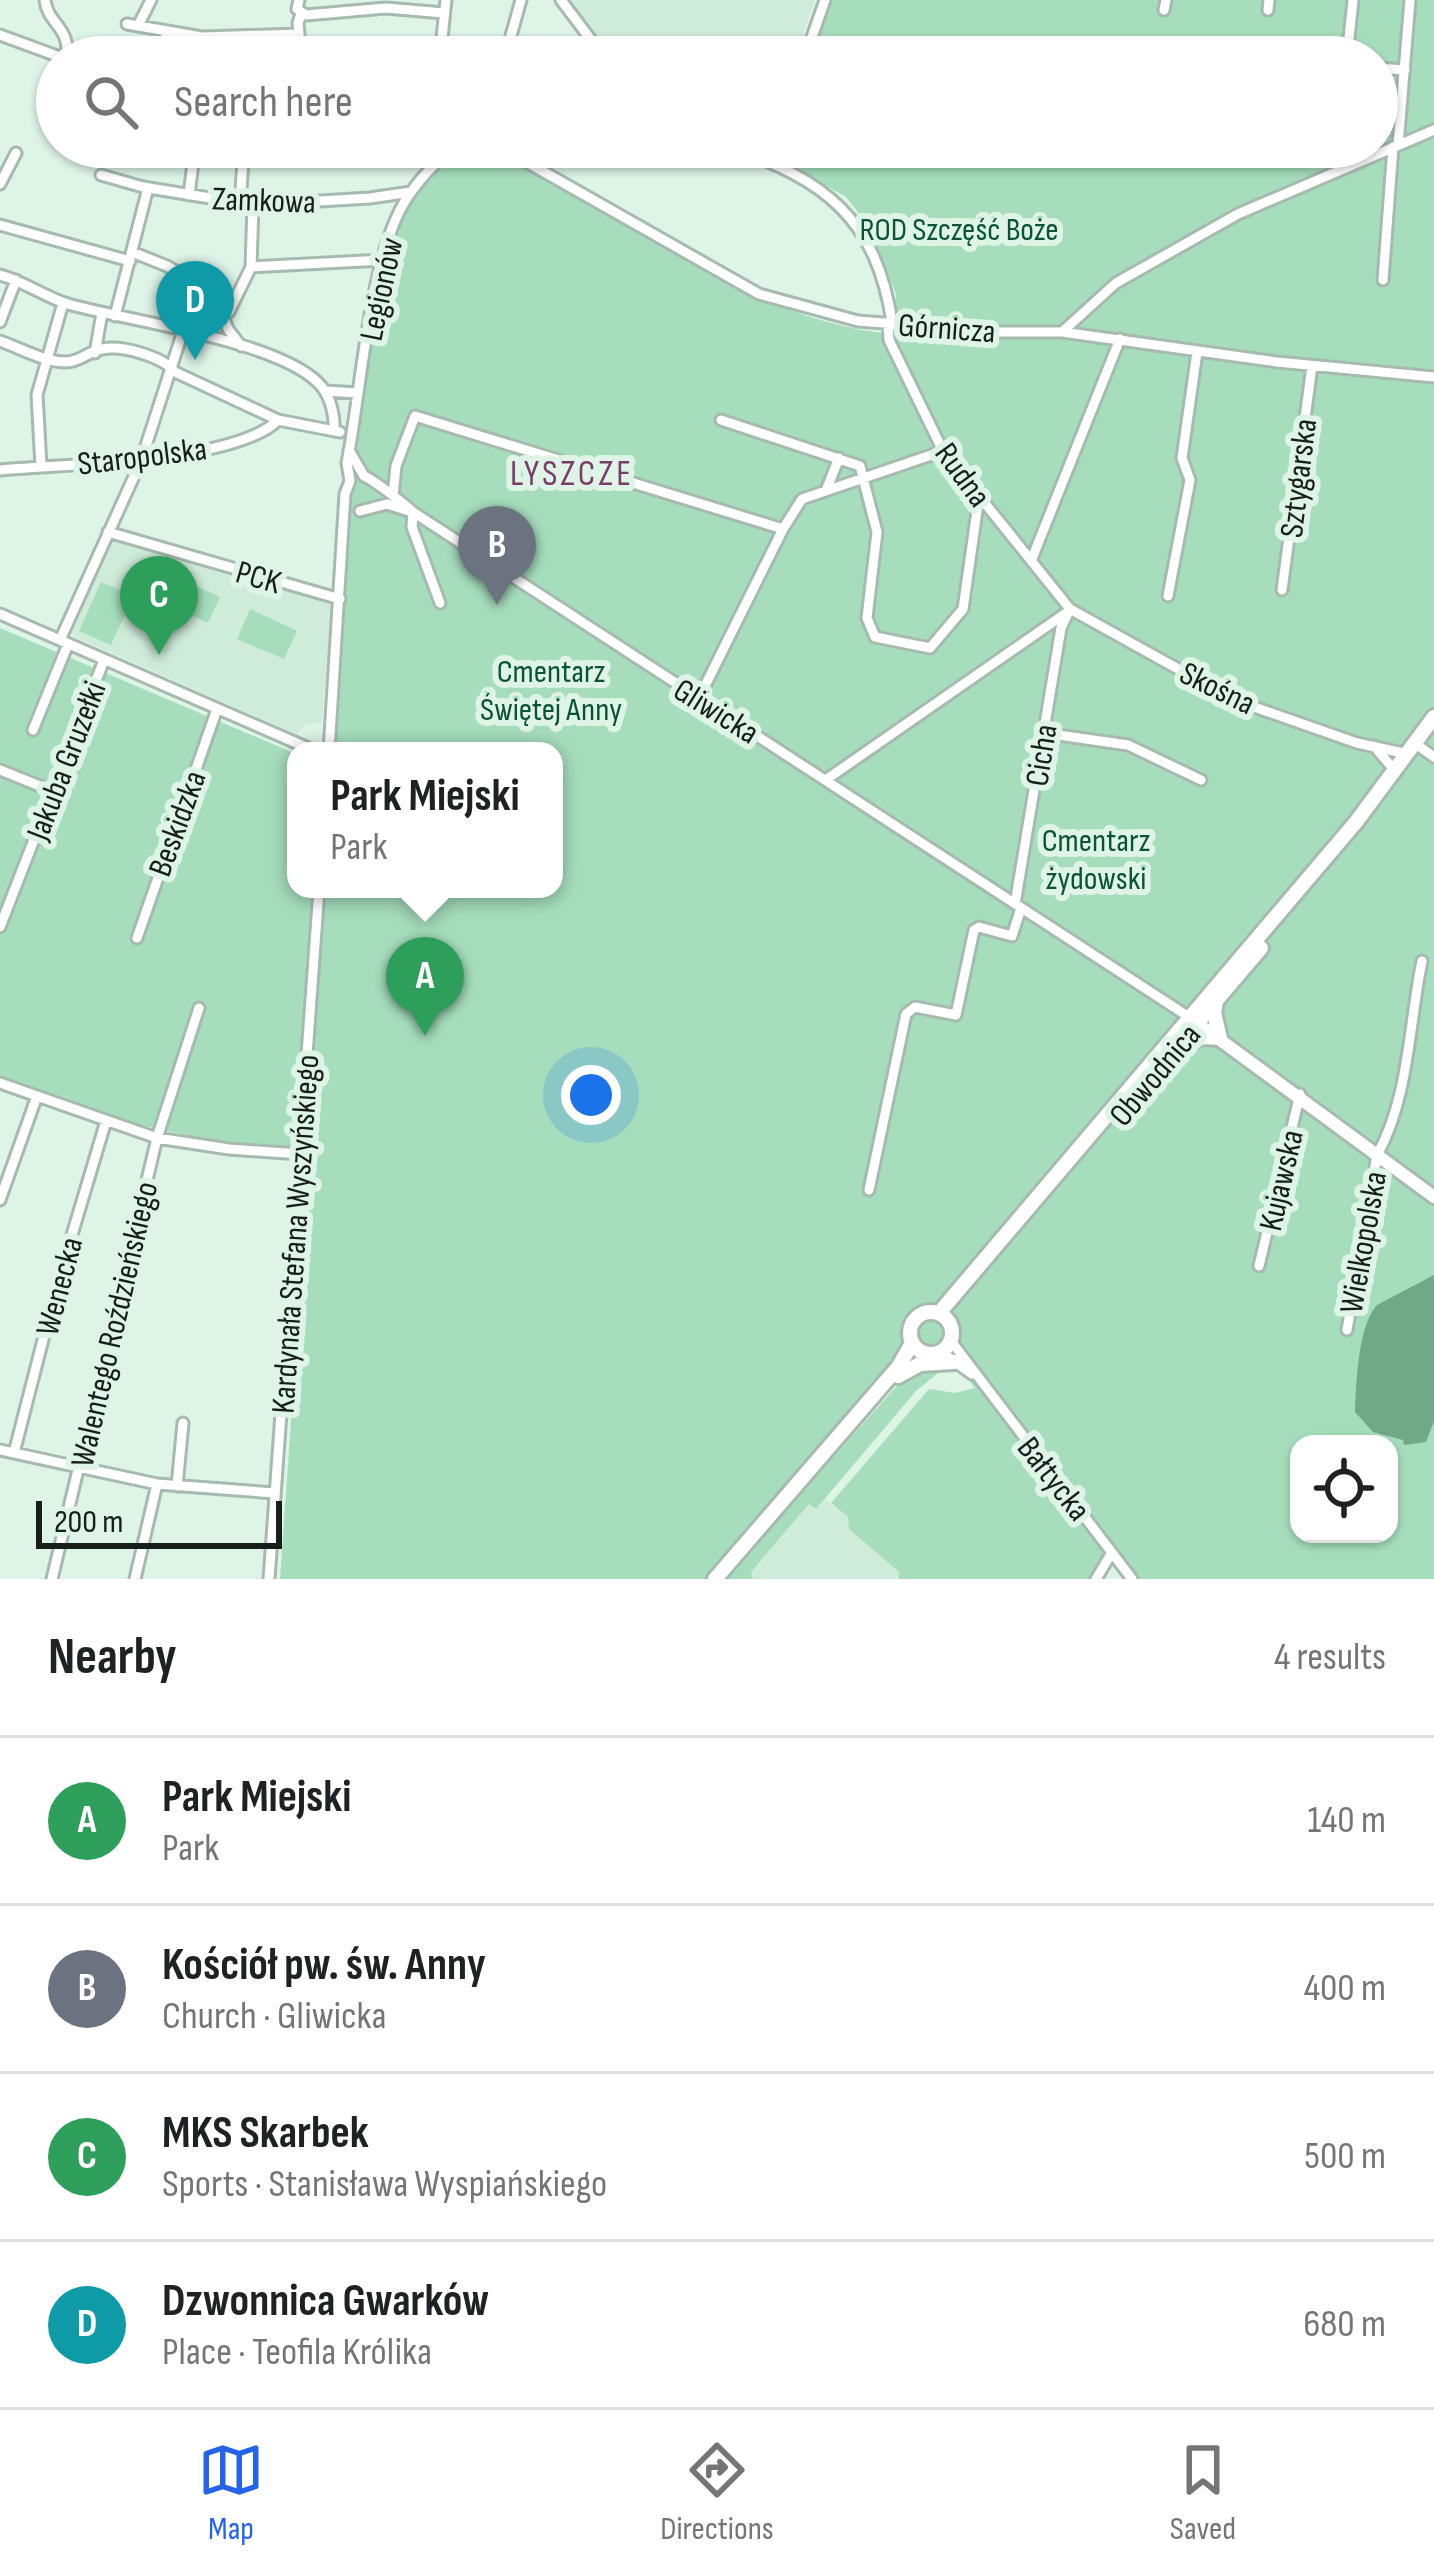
<!DOCTYPE html>
<html lang="en">
<head>
<meta charset="utf-8">
<style>
	body { margin:0; font-family:"Sofia Sans Condensed",sans-serif; background:#f6f6f6; color:#202124 }
	.controls { position:absolute; right:36px; bottom:36px; display:grid; overflow:hidden; border-radius:24px; box-shadow:0 3px 9px #0004 }
	.controls button { width:108px; height:108px; display:grid; place-items:center; padding:0; border:0; border-bottom:3px solid #e0e0e0; background:#fff; color:#202124; font:60px sans-serif }
	.scale { position:absolute; left:36px; bottom:30px; width:246px; box-sizing:border-box; padding-left:12px; border:6px solid #171e1a; border-top:0; font-size:33px; line-height:42px; white-space:nowrap; color:#171e1a; -webkit-text-stroke:9px #def4e7; paint-order:stroke }
	.you { position:absolute; left:591px; top:1095px; width:42px; height:42px; margin:-30px; border:9px solid #fff; border-radius:50%; background:#1a73e8; box-shadow:0 0 0 18px #1a73e833 }
	.badge { display:grid; place-items:center; width:78px; height:78px; border-radius:50%; background:#2563eb; color:#fff; font-size:39px; font-weight:700 }
	.pin { position:absolute; translate:-50% -99px; filter:drop-shadow(0 3px 6px #0008) }
	.pin::after { content:''; position:absolute; top:63px; width:42px; height:36px; background:inherit; clip-path:polygon(0 0,100% 0,50% 100%) }
	.popup { position:absolute; left:287px; top:742px; width:276px; height:156px; box-sizing:border-box; display:grid; place-content:center; border-radius:24px; background:#fff; filter:drop-shadow(0 3px 9px #0005); font-size:39px; white-space:nowrap; color:#757577 }
	.popup b { font-size:45px; color:#202124 }
	.popup::after { content:''; position:absolute; left:50%; top:100%; margin-left:-24px; border:24px solid transparent; border-top-color:#fff }
	.list { margin:0; padding:0; list-style:none }
	h2 { display:flex; justify-content:space-between; align-items:center; height:156px; margin:0; padding:0 48px; font-size:51px }
	h2 small { font-size:39px; font-weight:400; color:#757577 }
	.list li { display:grid; grid-template-columns:78px 1fr auto; gap:36px; align-items:center; box-sizing:border-box; height:168px; padding:0 48px; border-top:3px solid #e0e0e0 }
	.list b { display:block; font-size:45px; white-space:nowrap }
	.list p { margin:0; font-size:39px; white-space:nowrap; color:#757577 }
	.list em { font-size:39px; font-style:normal; color:#757577 }
	.icon { flex:none; width:66px; height:66px; fill:none; stroke:currentColor; stroke-width:2; stroke-linecap:round; stroke-linejoin:round }
	.map { position:relative; flex:none; width:1434px; height:1579px; overflow:hidden }
	.search { position:absolute; background:#fff; box-shadow:0 3px 9px #0004; left:36px; right:36px; top:36px; height:132px; display:flex; align-items:center; gap:30px; box-sizing:border-box; padding:0 42px; border-radius:66px; color:#757577; font-size:45px }
	.sheet { height:828px; background:#fff }
	nav { display:flex; justify-content:space-around; align-items:center; box-sizing:border-box; height:168px; border-top:3px solid #e0e0e0; background:#fff; font-size:33px; color:#757577 }
	nav a { display:grid; justify-items:center; gap:6px }
	nav .on { color:#2563eb }
	.map>svg:first-child { display:block }
</style>
</head>
<body>
<div class="map">
<svg width="1434" height="1579" viewBox="0 0 1434 1579">
	<rect width="100%" height="100%" fill="#def4e7"/>
	<path fill="#cfecda" d="M 569,0 L 815,0 L 794,57 L 614,57 Z
		M 114,539 L 331,601 L 322,722 L 306,725 L 296,734 L 75,637 L 72,627 Z
		M 824,1499 L 848,1517 L 849,1529 L 900,1573 L 896,1579 L 753,1579 L 750,1573 L 810,1503 L 816,1508 Z"/>
	<path fill="#a6debd" fill-rule="evenodd" d="M 832,0 L 1434,0 L 1434,1579 L 1132,1579 L 1015,1435 L 1103,1547 L 1103,1558 L 1091,1579 L 898,1579 L 899,1572 L 849,1529 L 848,1517 L 831,1503 L 929,1389 L 955,1393 L 975,1388 L 941,1346 L 930,1349 L 920,1344 L 753,1547 L 903,1379 L 910,1373 L 947,1366 L 917,1390 L 816,1509 L 809,1504 L 751,1572 L 753,1579 L 280,1579 L 310,1150 C 201,1144 102,1119 0,1082 L 0,628 L 296,754 L 296,889 L 554,889 L 554,751 L 325,751 L 348,433 L 377,274 L 388,224 L 415,181 L 447,147 C 459,147 473,145 484,148 C 527,159 568,191 606,213 C 696,266 785,324 892,334 L 896,294 L 869,226 L 846,197 L 776,157 L 779,147 L 1377,147 L 1377,57 L 812,57 ZM 1299,1444 L 1389,1444 L 1389,1534 L 1299,1534 Z
		M 170,574 L 220,597 L 208,623 L 158,600 Z
		M 101,582 L 133,596 L 111,645 L 79,631 Z
		M 250,609 L 297,631 L 284,659 L 237,639 Z"/>
	<path fill="#70a888" d="M 1434,1275 L 1434,1421 L 1426,1442 L 1404,1445 L 1403,1440 L 1373,1432 L 1355,1412 C 1356,1384 1358,1325 1377,1305 Z"/>
	<g fill="none" stroke-linecap="round" stroke-linejoin="round">
		<g stroke="#a6baae" stroke-width="15">
			<path id="minor" d="M 45,0 C 47,23 72,29 66,57
				M 299,0 L 297,9 L 306,15 L 386,8 L 444,13
				M 561,0 L 604,57
				M 1164,10 L 1166,0
				M 1268,10 L 1269,0
				M 301,14 L 298,23 L 301,57
				M 127,24 L 202,37 L 299,34
				M 138,26 L 151,0
				M 0,35 L 60,57
				M 160,57 L 167,31
				M 440,57 L 446,0
				M 505,57 L 521,0
				M 805,57 L 825,0
				M 1347,57 L 1353,0
				M 1377,68 L 1405,70
				M 1398,145 L 1410,0
				M 500,147 L 759,294 L 858,321 L 999,332 L 1062,332 L 1277,362 L 1434,377
				M 730,147 C 825,180 876,218 892,322
				M 101,175 L 143,187 L 253,205 L 370,198 L 411,192
				M 0,184 L 16,153
				M 189,195 L 195,147
				M 240,204 L 244,147
				M 0,225 L 130,261
				M 132,252 L 167,266 L 215,294
				M 251,267 L 383,260
				M 0,275 C 24,281 44,297 68,304 C 127,321 285,341 322,387 C 331,399 335,416 334,431
				M 1383,280 L 1393,147
				M 215,294 L 228,329 L 241,346
				M 115,316 L 148,188
				M 222,317 L 229,312 L 251,267 L 253,205
				M 0,322 L 16,280
				M 888,322 L 889,340 L 943,451 L 1070,609 L 1234,700 L 1357,743 L 1408,754
				M 1062,332 L 1116,283 L 1238,214 L 1434,130
				M 200,336 L 215,294
				M 0,341 C 20,348 44,362 66,362 C 80,362 89,351 102,349 C 123,345 163,357 175,372 L 278,420 L 340,432
				M 95,353 L 102,313
				M 325,391 L 358,393
				M 721,420 L 860,466 L 877,532 L 867,618 L 875,637 L 930,648 L 963,609 L 979,497
				M 349,450 L 364,476 C 372,479 406,505 413,512 L 1189,1017
				M 41,466 L 37,395 L 63,303
				M 0,470 C 62,464 236,463 278,420
				M 827,488 L 839,458
				M 393,496 L 396,466 L 415,416 L 783,529
				M 360,511 L 387,504 L 412,512
				M 413,512 L 412,527 L 440,603
				M 108,532 L 340,599
				M 1031,561 L 1120,339
				M 1282,590 L 1312,366
				M 1168,596 L 1190,480 L 1182,458 L 1197,352
				M 0,614 L 315,751
				M 60,640 L 141,461 L 183,331
				M 699,698 L 783,529 L 802,499 L 943,451
				M 33,730 L 68,644
				M 1044,733 L 1128,745 L 1201,780
				M 1416,744 L 1434,757
				M 1374,746 L 1396,772
				M 329,751 L 345,494 L 350,481 L 347,463 C 361,391 368,274 400,210 C 413,185 432,166 453,147
				M 0,770 L 52,791
				M 827,779 L 1066,613
				M 1015,904 L 1061,628 L 1070,609
				M 0,927 L 104,660
				M 137,938 L 217,709
				M 0,1083 L 157,1138 L 229,1149 L 300,1154
				M 869,1190 L 906,1014 L 915,1007 L 956,1015 L 974,930 L 979,927 L 1012,936 L 1021,908
				M 0,1200 L 37,1096
				M 1259,1266 L 1300,1094
				M 1347,1330 L 1377,1155 C 1409,1099 1409,1023 1422,961
				M 951,1341 L 1132,1579
				M 941,1352 L 972,1374
				M 0,1450 L 157,1484 L 275,1493
				M 14,1453 L 57,1285 L 106,1121
				M 177,1486 L 183,1423
				M 52,1579 L 157,1138 L 199,1008
				M 135,1579 L 157,1484
				M 269,1579 L 319,889
				M 1096,1579 L 1111,1554"/>
		</g>
		<g stroke="#a6baae" stroke-width="18">
			<path id="major" d="M 1193,1020 L 1434,1197"/>
		</g>
		<g stroke="#a6baae" stroke-width="20">
			<path id="highway" d="M 1181,1044 L 1203,1037 L 1220,1038 L 1214,1013 L 1216,1001
				M 1147,1082 L 1261,948
				M910 1333a21 21 0 1 1 42 0a21 21 0 1 1-42 0Z
				M 939,1313 L 1356,822 L 1434,717
				M 898,1376 L 920,1364 L 954,1362
				M 715,1579 L 899,1366 L 912,1343"/>
		</g>
		<use href="#minor" stroke="#fff" stroke-width="9"/>
		<use href="#major" stroke="#fff" stroke-width="12"/>
		<use href="#highway" stroke="#fff" stroke-width="14"/>
	</g>
	<g text-anchor="middle" stroke-width="12" stroke-linejoin="round" paint-order="stroke">
		<g font-size="33" fill="#171e1a" stroke="#def4e7">
			<text transform="translate(264 199) rotate(2)" y="12">Zamkowa</text>
			<text transform="translate(380 289) rotate(-78)" y="12">Legionów</text>
			<text transform="translate(947 327) rotate(4)" y="12">Górnicza</text>
			<text transform="translate(142 455) rotate(-7)" y="12">Staropolska</text>
			<text transform="translate(964 474) rotate(54)" y="12">Rudna</text>
			<text transform="translate(1297 478) rotate(-83)" y="12">Sztygarska</text>
			<text transform="translate(259 576) rotate(16)" y="12">PCK</text>
			<text transform="translate(1218 687) rotate(26)" y="12">Skośna</text>
			<text transform="translate(717 710) rotate(32)" y="12">Gliwicka</text>
			<text transform="translate(1040 755) rotate(-81)" y="12">Cicha</text>
			<text transform="translate(65 760) rotate(-69)" y="12">Jakuba Gruzełki</text>
			<text transform="translate(176 823) rotate(-70)" y="12">Beskidzka</text>
			<text transform="translate(1154 1074) rotate(-50)" y="12">Obwodnica</text>
			<text transform="translate(1280 1180) rotate(-77)" y="12">Kujawska</text>
			<text transform="translate(294 1234) rotate(-86)" y="12">Kardynała Stefana Wyszyńskiego</text>
			<text transform="translate(1362 1242) rotate(-80)" y="12">Wielkopolska</text>
			<text transform="translate(58 1286) rotate(-75)" y="12">Wenecka</text>
			<text transform="translate(113 1324) rotate(-77)" y="12">Walentego Roździeńskiego</text>
			<text transform="translate(1055 1478) rotate(52)" y="12">Bałtycka</text>
		</g>
		<g font-size="33" fill="#0c5334" stroke="#def4e7">
			<text x="959" y="240">ROD Szczęść Boże</text>
			<text x="551" y="682">Cmentarz<tspan x="551" dy="38">Świętej Anny</tspan></text>
			<text x="1096" y="851">Cmentarz<tspan x="1096" dy="38">żydowski</tspan></text>
		</g>
		<g font-size="36" letter-spacing="3" fill="#783d68" stroke="#def4e7">
			<text x="572" y="485">LYSZCZE</text>
		</g>
	</g>
</svg>
<div class="controls">
<button><svg class="icon" aria-label="locate" viewBox="0 0 24 24"><circle cx="12" cy="12" r="6"/><path d="M12 2v4M12 18v4M2 12h4M18 12h4"/></svg></button>
</div>
<div class="scale">200 m</div>
<div class="you"></div>
<div class="pin badge" style="left:425px;top:1036px;background:#2e9e5b">A</div>
<div class="popup"><b>Park Miejski</b>Park</div>
<div class="pin badge" style="left:497px;top:605px;background:#6b7280">B</div>
<div class="pin badge" style="left:159px;top:655px;background:#2e9e5b">C</div>
<div class="pin badge" style="left:195px;top:360px;background:#0f9aa8">D</div>
<div class="search"><svg class="icon" aria-label="search" viewBox="0 0 24 24"><circle cx="10" cy="10" r="6"/><path d="M15 15l6 6"/></svg>Search here</div>
</div>
<section class="sheet">
<h2>Nearby<small>4 results</small></h2>
<ul class="list">
<li><span class="badge" style="background:#2e9e5b">A</span><div><b>Park Miejski</b><p>Park</p></div><em>140 m</em></li>
<li><span class="badge" style="background:#6b7280">B</span><div><b>Kościół pw. św. Anny</b><p>Church · Gliwicka</p></div><em>400 m</em></li>
<li><span class="badge" style="background:#2e9e5b">C</span><div><b>MKS Skarbek</b><p>Sports · Stanisława Wyspiańskiego</p></div><em>500 m</em></li>
<li><span class="badge" style="background:#0f9aa8">D</span><div><b>Dzwonnica Gwarków</b><p>Place · Teofila Królika</p></div><em>680 m</em></li>
</ul>
</section>
<nav>
<a class="on"><svg class="icon" aria-label="map" viewBox="0 0 24 24"><path d="M3 6l6-2 6 2 6-2v14l-6 2-6-2-6 2zM9 4v14M15 6v14"/></svg>Map</a>
<a><svg class="icon" aria-label="directions" viewBox="0 0 24 24"><path d="M12 3l9 9-9 9-9-9zM9 14v-3h6M13 9l2 2-2 2"/></svg>Directions</a>
<a><svg class="icon" aria-label="saved" viewBox="0 0 24 24"><path d="M7 4h10v16l-5-4-5 4z"/></svg>Saved</a>
</nav>
</body>
</html>
